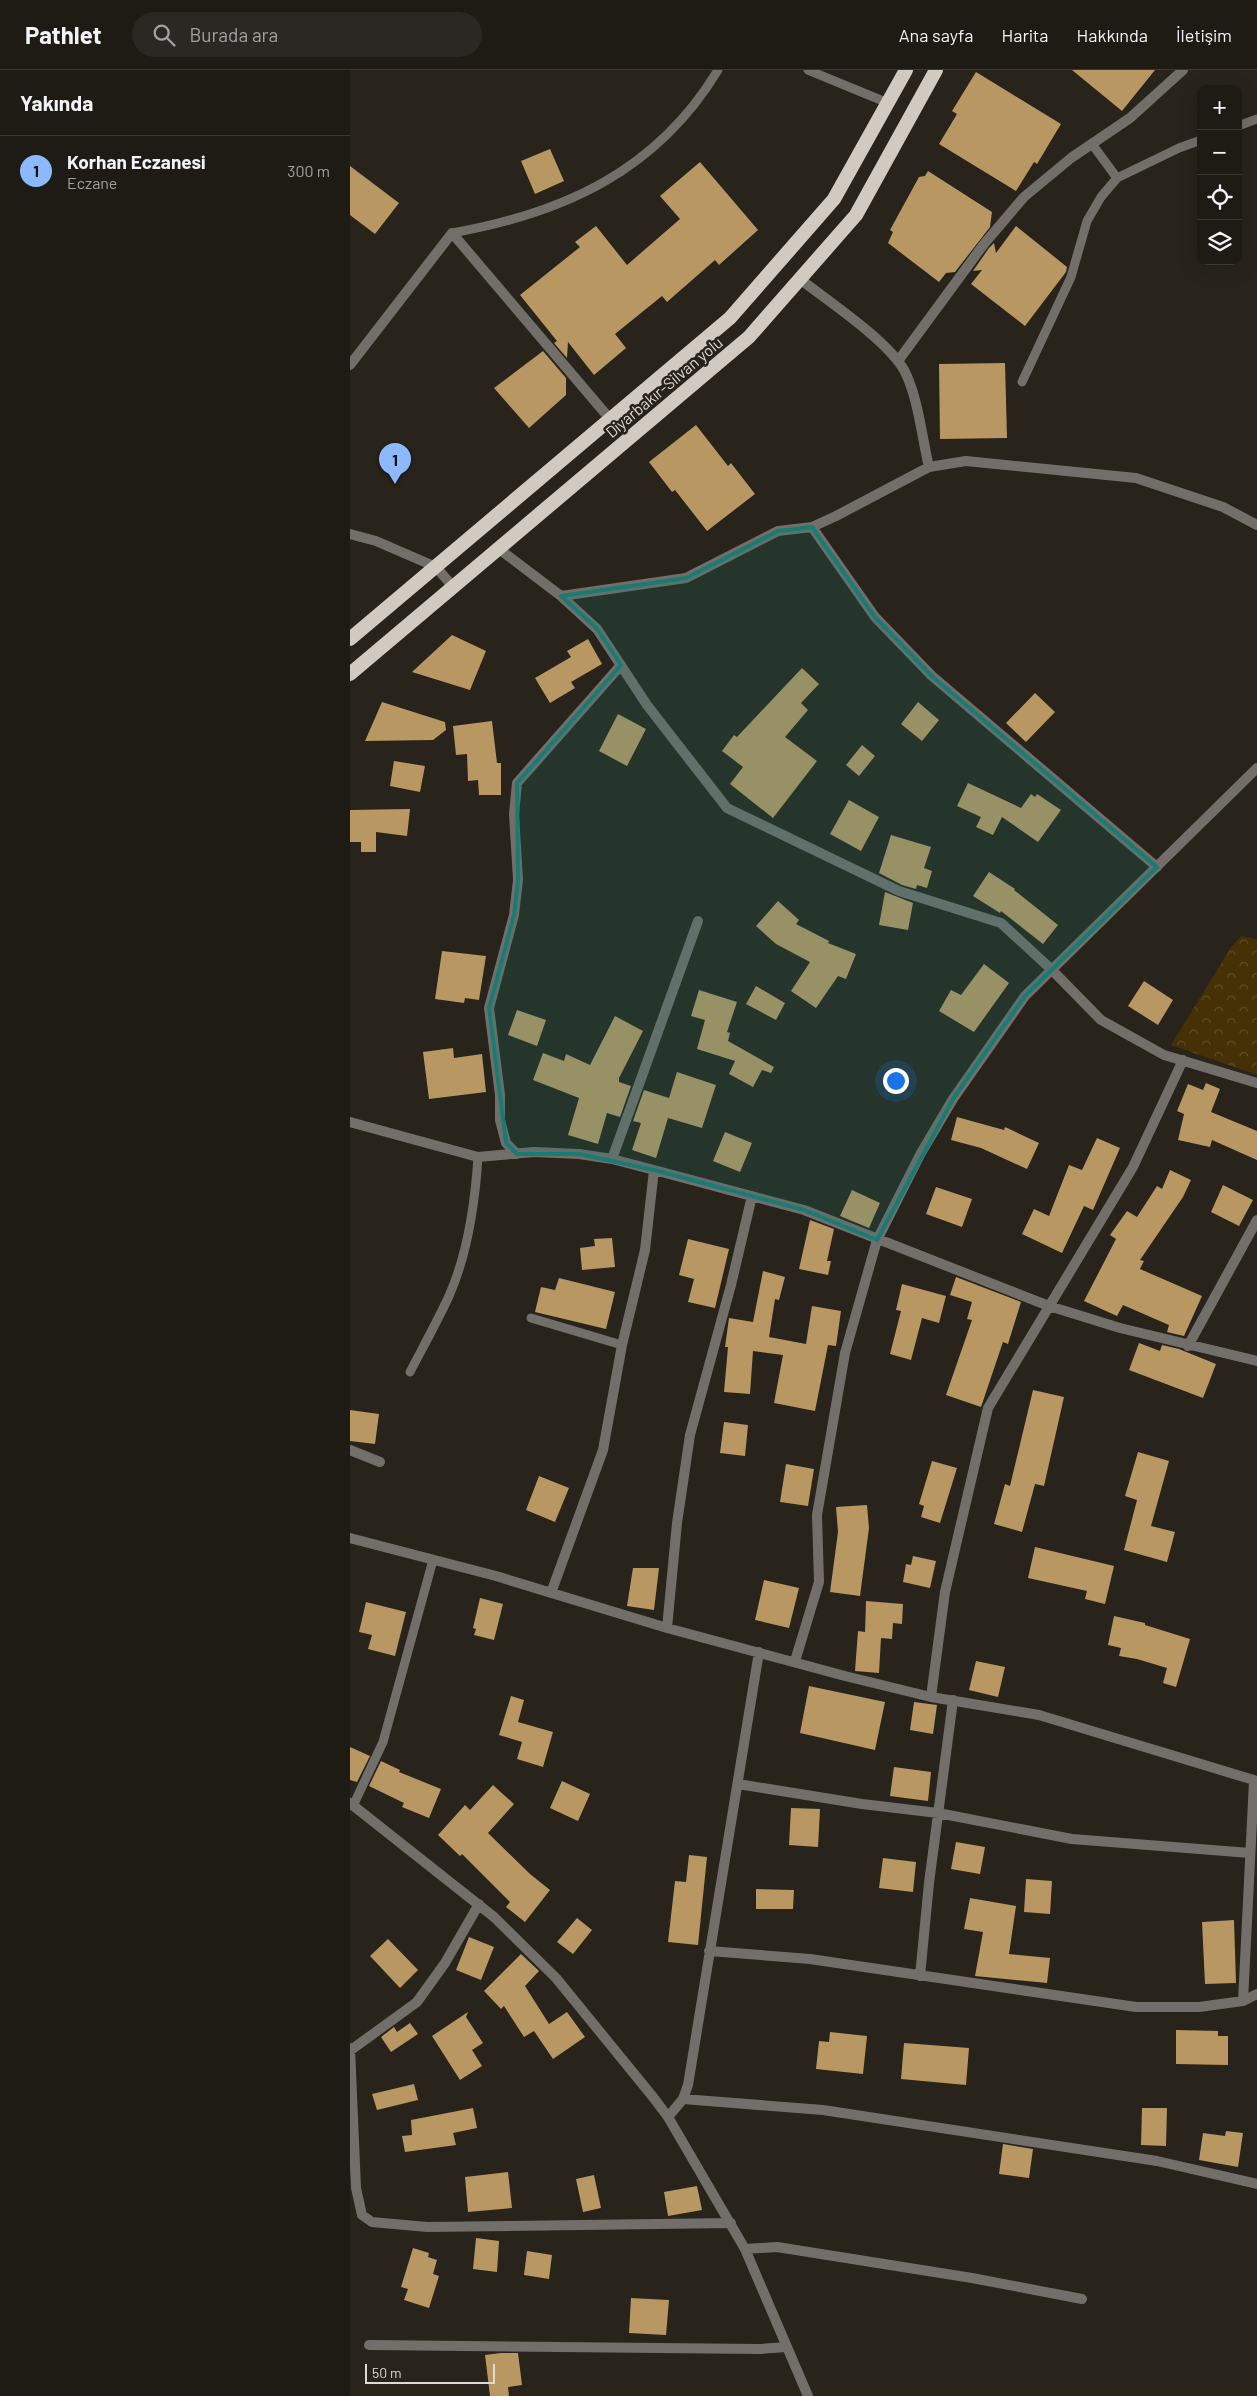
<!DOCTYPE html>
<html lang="tr">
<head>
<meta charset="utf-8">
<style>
	body { margin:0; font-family:Barlow,sans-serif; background:#2b2722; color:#f1f3f6 }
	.controls { position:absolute; right:15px; top:15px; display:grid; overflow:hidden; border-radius:10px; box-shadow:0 5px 20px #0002 }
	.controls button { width:45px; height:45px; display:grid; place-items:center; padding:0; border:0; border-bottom:1px solid #3c3834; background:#1e1a14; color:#f1f3f6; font:25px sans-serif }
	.scale { position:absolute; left:15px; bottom:12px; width:130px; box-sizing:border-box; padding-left:5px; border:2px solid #ddd9d4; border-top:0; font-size:14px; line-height:18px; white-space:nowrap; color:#ddd9d4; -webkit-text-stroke:4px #28231b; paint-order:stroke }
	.you { position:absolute; left:545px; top:1010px; width:18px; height:18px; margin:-12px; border:4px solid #fff; border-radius:50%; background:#1a73e8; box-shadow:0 0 0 8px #1a73e833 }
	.badge { display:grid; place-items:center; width:32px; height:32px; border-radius:50%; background:#8db9fc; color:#111; font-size:16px; font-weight:700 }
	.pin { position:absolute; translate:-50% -41px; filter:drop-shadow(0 1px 2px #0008) }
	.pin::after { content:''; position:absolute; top:26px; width:18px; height:15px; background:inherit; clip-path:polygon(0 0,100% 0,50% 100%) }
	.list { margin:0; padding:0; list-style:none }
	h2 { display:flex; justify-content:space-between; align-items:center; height:65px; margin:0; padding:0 20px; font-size:21px }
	h2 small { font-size:16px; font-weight:400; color:#a1a1a0 }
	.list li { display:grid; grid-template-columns:32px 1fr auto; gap:15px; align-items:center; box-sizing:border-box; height:70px; padding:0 20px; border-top:1px solid #3c3834 }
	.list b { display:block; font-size:19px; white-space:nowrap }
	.list p { margin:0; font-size:16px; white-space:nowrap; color:#a1a1a0 }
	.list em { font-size:16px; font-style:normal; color:#a1a1a0 }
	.icon { flex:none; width:28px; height:28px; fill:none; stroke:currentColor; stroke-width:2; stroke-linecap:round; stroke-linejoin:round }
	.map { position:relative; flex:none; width:907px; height:2326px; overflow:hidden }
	header { display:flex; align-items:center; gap:30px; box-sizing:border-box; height:70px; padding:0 25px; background:#1e1a14; border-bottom:1px solid #3c3834 }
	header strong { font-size:24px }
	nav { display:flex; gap:28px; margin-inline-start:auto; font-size:18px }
	.search { width:350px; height:45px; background:#2b2722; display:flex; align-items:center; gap:12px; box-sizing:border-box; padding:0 18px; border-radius:28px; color:#a1a1a0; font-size:19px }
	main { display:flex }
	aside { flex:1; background:#1e1a14 }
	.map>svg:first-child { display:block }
</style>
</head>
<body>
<header>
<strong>Pathlet</strong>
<div class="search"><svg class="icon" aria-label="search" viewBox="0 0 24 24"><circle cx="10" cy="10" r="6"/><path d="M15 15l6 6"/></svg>Burada ara</div>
<nav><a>Ana sayfa</a><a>Harita</a><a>Hakkında</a><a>İletişim</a></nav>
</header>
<main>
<aside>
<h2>Yakında<small></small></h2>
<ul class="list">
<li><span class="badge">1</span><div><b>Korhan Eczanesi</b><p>Eczane</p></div><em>300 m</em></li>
</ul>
</aside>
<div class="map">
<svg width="907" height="2326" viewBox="0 0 907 2326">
	<defs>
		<pattern id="park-crowns" width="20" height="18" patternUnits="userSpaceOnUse" patternTransform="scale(1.25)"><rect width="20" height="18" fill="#463005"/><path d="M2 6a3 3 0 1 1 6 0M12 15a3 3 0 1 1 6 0" fill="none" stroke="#604d29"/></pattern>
	</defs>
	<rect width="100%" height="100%" fill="#28231b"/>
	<path fill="url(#park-crowns)" d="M 891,866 L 907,869 L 907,1005 L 821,975 L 880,879 Z"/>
	<path fill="#b89763" d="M 722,0 L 805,0 L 772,41 Z
		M 626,2 L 711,54 L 687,94 L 684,92 L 666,121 L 589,74 L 607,44 L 602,41 Z
		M 200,79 L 214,111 L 185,124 L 171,91 Z
		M 350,92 L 408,160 L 369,195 L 365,190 L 317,232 L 312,226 L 265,264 L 276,278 L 244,305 L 218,272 L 217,288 L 204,273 L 207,271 L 170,225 L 230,177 L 225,172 L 246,156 L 277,195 L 330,149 L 310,126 Z
		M 0,96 L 49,133 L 25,164 L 0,145 Z
		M 578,101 L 642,142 L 640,157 L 605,202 L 596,203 L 589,212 L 538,173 L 543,162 L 540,160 L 569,107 L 575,106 Z
		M 666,156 L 717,197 L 716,202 L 675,256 L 621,214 L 632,200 L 623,201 L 639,178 L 644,173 L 646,183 Z
		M 193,281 L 216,308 L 216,325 L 179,358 L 144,318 Z
		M 655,293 L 657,368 L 590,369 L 589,294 Z
		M 346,355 L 378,396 L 381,393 L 405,424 L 357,461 L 325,420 L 322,422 L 299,392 Z
		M 102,565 L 136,581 L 120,620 L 62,602 Z
		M 238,569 L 252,594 L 221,612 L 225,618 L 200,633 L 185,608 L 221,587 L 217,581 Z
		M 452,598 L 469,614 L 451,633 L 458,640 L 435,667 L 467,691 L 423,748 L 380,714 L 393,697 L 372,681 L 384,665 L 387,667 Z
		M 685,623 L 705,642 L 676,672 L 656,653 Z
		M 32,632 L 95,652 L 96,660 L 83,670 L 15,671 Z
		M 568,632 L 589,650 L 572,671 L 551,654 Z
		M 268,644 L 296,659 L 277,696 L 249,681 Z
		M 142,651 L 147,693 L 151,693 L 151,725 L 129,725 L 128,710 L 118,711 L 117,684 L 106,685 L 103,656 Z
		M 512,675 L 525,686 L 509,706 L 496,695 Z
		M 44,691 L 75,696 L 70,722 L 40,716 Z
		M 618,713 L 671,738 L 681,724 L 685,727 L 687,724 L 711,740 L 688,772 L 652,747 L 643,765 L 626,757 L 631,747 L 607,736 Z
		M 499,730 L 529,747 L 511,781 L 480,764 Z
		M 60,739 L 57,766 L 26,762 L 26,782 L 11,782 L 11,772 L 0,772 L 0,740 Z
		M 541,765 L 581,777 L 574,798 L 582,801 L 577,818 L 567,815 L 566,819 L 552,815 L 529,803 Z
		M 639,802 L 665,819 L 664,820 L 708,855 L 693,874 L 651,841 L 650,843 L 623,826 Z
		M 535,822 L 563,833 L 558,860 L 529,855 Z
		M 428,831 L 449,850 L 446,854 L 479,871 L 478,873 L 506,884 L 496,909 L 488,906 L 466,938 L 441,921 L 460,892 L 426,874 L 406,856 Z
		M 92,881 L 136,886 L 129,930 L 115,928 L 114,933 L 85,929 Z
		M 634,894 L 659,913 L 624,962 L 589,941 L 601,920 L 611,925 Z
		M 794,911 L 823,930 L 808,955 L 778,936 Z
		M 406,916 L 435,933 L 426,950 L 396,934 Z
		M 349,920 L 387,932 L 377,962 L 380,963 L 378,971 L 424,997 L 421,1003 L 412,1000 L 403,1017 L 379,1004 L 385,991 L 347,979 L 355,950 L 341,946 Z
		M 167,940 L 196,950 L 187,976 L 158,965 Z
		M 265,946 L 293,961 L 269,1008 L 269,1012 L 281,1016 L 270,1047 L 257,1043 L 248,1074 L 218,1065 L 229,1028 L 183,1010 L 193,983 L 214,991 L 216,984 L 240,995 Z
		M 103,978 L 104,988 L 132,984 L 136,1022 L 79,1029 L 73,982 Z
		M 327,1002 L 366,1015 L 352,1058 L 318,1048 L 306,1088 L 282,1080 L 291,1053 L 283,1051 L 294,1020 L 319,1028 Z
		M 856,1013 L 870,1019 L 861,1042 L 907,1061 L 907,1090 L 862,1070 L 860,1077 L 828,1070 L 834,1044 L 827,1041 L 838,1014 L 853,1020 Z
		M 607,1047 L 654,1060 L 655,1057 L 689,1073 L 677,1099 L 631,1078 L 601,1070 Z
		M 375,1062 L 402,1073 L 390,1102 L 363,1091 Z
		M 747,1068 L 770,1078 L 743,1140 L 734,1136 L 712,1183 L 672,1164 L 684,1139 L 699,1146 L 719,1095 L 732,1100 Z
		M 820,1100 L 841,1110 L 833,1127 L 790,1190 L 794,1191 L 790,1199 L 852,1226 L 834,1266 L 817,1262 L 819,1255 L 773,1235 L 767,1246 L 734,1231 L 766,1169 L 760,1165 L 777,1141 L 787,1147 L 807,1116 L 812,1119 Z
		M 873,1115 L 903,1130 L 889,1156 L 861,1142 Z
		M 586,1117 L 622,1129 L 612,1157 L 576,1144 Z
		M 502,1120 L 530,1133 L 519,1158 L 490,1146 Z
		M 460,1150 L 484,1159 L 477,1191 L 481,1191 L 478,1205 L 449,1199 Z
		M 262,1168 L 265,1197 L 232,1200 L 230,1178 L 245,1176 L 244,1169 Z
		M 338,1169 L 379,1179 L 365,1238 L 338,1232 L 344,1209 L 329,1205 Z
		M 413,1201 L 435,1207 L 429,1230 L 425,1229 L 419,1267 L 456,1274 L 462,1236 L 491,1241 L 486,1276 L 478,1275 L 465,1341 L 424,1333 L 433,1285 L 403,1281 L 400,1324 L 374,1322 L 378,1277 L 375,1277 L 379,1248 L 403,1252 Z
		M 606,1207 L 671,1232 L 658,1274 L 653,1272 L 631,1337 L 596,1325 L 622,1250 L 617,1249 L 622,1232 L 600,1225 Z
		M 209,1208 L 265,1222 L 256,1259 L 185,1242 L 191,1217 L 205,1220 Z
		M 552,1214 L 596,1226 L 589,1253 L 572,1248 L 561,1290 L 540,1284 L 551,1241 L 546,1240 Z
		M 789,1273 L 810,1281 L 812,1275 L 829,1279 L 866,1294 L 853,1328 L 779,1300 Z
		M 683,1320 L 714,1327 L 694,1416 L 685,1414 L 672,1462 L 644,1454 L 655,1414 L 660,1416 Z
		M 0,1340 L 29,1344 L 25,1374 L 0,1371 Z
		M 374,1352 L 398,1355 L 395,1386 L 370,1383 Z
		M 788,1382 L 819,1391 L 801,1456 L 825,1462 L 817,1492 L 774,1480 L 787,1430 L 775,1426 Z
		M 582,1391 L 607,1398 L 590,1453 L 571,1447 L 574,1436 L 569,1434 Z
		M 436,1394 L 464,1399 L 458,1436 L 430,1432 Z
		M 189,1406 L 219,1418 L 205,1452 L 176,1440 Z
		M 517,1435 L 519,1458 L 510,1526 L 480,1522 L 488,1462 L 486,1437 Z
		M 685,1477 L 764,1496 L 755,1534 L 735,1529 L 737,1521 L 678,1508 Z
		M 563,1486 L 586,1491 L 580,1518 L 553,1512 L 556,1494 L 561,1495 Z
		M 283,1498 L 309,1498 L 304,1540 L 277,1536 Z
		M 414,1510 L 449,1518 L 439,1558 L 405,1550 Z
		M 130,1528 L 153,1534 L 144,1570 L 124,1565 L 126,1559 L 123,1558 Z
		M 516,1531 L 553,1534 L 552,1554 L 543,1553 L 542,1569 L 531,1568 L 529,1603 L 505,1601 L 508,1561 L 515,1562 Z
		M 16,1532 L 56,1542 L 45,1586 L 18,1579 L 22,1565 L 9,1562 Z
		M 764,1546 L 795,1553 L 795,1555 L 840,1569 L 826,1617 L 813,1613 L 817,1598 L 787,1589 L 769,1586 L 771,1578 L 758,1575 Z
		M 626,1591 L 655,1597 L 648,1627 L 619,1620 Z
		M 459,1616 L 535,1632 L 525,1680 L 450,1663 Z
		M 161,1626 L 174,1630 L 168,1652 L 203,1662 L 193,1697 L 167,1689 L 172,1672 L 149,1665 Z
		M 564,1632 L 587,1635 L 583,1664 L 560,1660 Z
		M 0,1677 L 20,1686 L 7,1712 L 0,1710 Z
		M 31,1691 L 50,1700 L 49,1702 L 91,1719 L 79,1748 L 52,1737 L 54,1733 L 19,1716 Z
		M 544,1697 L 581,1702 L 578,1731 L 540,1726 Z
		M 212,1711 L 240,1724 L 228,1751 L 200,1738 Z
		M 143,1715 L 164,1734 L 138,1763 L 180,1804 L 200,1820 L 175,1852 L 156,1837 L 160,1832 L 112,1784 L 110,1786 L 88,1765 L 115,1735 L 120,1740 Z
		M 441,1738 L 470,1739 L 468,1777 L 439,1775 Z
		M 606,1772 L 635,1777 L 630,1804 L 601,1799 Z
		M 339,1785 L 357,1787 L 348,1875 L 318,1872 L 325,1811 L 336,1812 Z
		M 533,1788 L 566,1792 L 563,1822 L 529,1818 Z
		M 676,1809 L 702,1811 L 700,1844 L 674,1842 Z
		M 406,1819 L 444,1820 L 443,1839 L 406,1839 Z
		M 620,1828 L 666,1836 L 659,1884 L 700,1888 L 697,1913 L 625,1906 L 633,1862 L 614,1859 Z
		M 227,1848 L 242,1860 L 223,1884 L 207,1872 Z
		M 884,1850 L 886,1913 L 855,1914 L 852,1852 Z
		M 119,1867 L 144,1877 L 131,1910 L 106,1900 Z
		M 38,1869 L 68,1900 L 50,1918 L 20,1886 Z
		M 171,1884 L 189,1901 L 175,1916 L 199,1954 L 217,1942 L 235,1967 L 203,1989 L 184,1961 L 174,1967 L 154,1936 L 151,1939 L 134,1921 Z
		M 118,1942 L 116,1947 L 133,1973 L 122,1980 L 132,1996 L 110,2010 L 82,1966 Z
		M 60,1953 L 68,1964 L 41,1982 L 31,1967 L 44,1957 L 47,1962 Z
		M 826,1960 L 868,1961 L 868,1966 L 878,1966 L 878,1995 L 826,1994 Z
		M 480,1962 L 517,1966 L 513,2004 L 466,1999 L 469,1971 L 479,1972 Z
		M 554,1973 L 619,1978 L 616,2015 L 551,2009 Z
		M 64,2014 L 68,2030 L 27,2040 L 22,2024 Z
		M 123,2038 L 127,2058 L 103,2063 L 106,2075 L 55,2082 L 52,2066 L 62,2065 L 61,2050 Z
		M 792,2038 L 817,2038 L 816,2076 L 791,2075 Z
		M 876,2061 L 893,2063 L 888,2097 L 849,2090 L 853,2063 L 875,2066 Z
		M 653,2074 L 683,2079 L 679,2108 L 649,2104 Z
		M 158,2102 L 162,2138 L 118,2142 L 115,2107 Z
		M 244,2105 L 251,2138 L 233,2142 L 226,2109 Z
		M 347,2116 L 352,2140 L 318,2146 L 314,2122 Z
		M 126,2168 L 149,2171 L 147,2202 L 123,2199 Z
		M 63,2178 L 79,2183 L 78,2187 L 87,2190 L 83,2204 L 89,2206 L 79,2238 L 54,2230 L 58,2219 L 51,2217 Z
		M 177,2181 L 202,2185 L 199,2209 L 174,2205 Z
		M 281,2228 L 319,2230 L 316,2265 L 279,2263 Z
		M 151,2283 L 168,2283 L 172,2315 L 158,2317 L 159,2326 L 140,2326 L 135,2285 Z"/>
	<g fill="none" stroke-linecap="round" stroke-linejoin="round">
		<path stroke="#726f6b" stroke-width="9" d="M 458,0 L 538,33
			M 888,56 L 907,49
			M 742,74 L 767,108
			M 102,163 C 214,143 307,101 368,0
			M 672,312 L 721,207 L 737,151 L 751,127 L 767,108 L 829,78 L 851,70
			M 181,1248 L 272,1275
			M 60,1302 C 73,1277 87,1252 99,1226 C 118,1183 125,1134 128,1087
			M 3,1736 L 33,1672 L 83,1490"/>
		<path stroke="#726f6b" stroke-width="10" d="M 450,209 C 479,232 537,270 554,300 C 568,326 572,368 579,397
			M 548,291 L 634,174 L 674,127 L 721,88 L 780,48 L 833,0
			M 0,295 L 102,163 L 260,349
			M 462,457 L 525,547 L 582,606 L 807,797
			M 149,479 L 211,526 L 247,559 L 297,635 L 377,738 L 549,821 L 651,853 L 702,900 L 751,950 L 814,985 L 907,1013
			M 211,526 L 336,508 L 428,461 L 462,457 L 486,446 L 579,397 L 616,391 L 786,408 L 873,437 L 907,455
			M 0,1052 L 128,1087 L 184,1082 L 229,1084 L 262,1089 L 304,1100 L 454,1140 L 699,1236 L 770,1258 L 907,1291
			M 167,1084 L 156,1073 L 150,1050 L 150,1025 L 139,938 L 164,845 L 168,810 L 164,744 L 167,713 L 271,595
			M 262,1089 L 348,851
			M 838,1276 L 907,1150
			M 0,1380 L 30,1392
			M 0,1468 L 146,1506 L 317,1558 L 495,1606 L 581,1627 L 689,1645 L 907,1711
			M 201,1523 L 253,1380 L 272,1275 L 295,1180 L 304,1100
			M 317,1558 L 327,1453 L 340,1365 L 381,1215 L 402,1126
			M 445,1591 L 469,1512 L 467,1445 L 495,1283 L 527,1170 L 571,1083 L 603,1029 L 675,926 L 907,698
			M 581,1627 L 595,1522 L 638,1338 L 783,1097 L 833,990
			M 388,1714 L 512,1734 L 588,1743 L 722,1769 L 900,1783
			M 0,1733 L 144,1847 L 206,1908 L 303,2027 L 318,2047 L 395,2179 L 458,2326
			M 359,1881 L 460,1889 L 786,1937 L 849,1937 L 893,1931 L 907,1924
			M 570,1906 L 579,1813 L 603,1630
			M 893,1931 L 904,1711
			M 0,1978 L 6,2118 L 12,2145 L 22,2152 L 77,2157 L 381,2153
			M 1,1980 L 67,1932 L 95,1893 L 129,1834
			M 333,2029 L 473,2040 L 807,2091 L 907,2114
			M 318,2047 L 333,2029 L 338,2015 L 409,1582
			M 395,2179 L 427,2177 L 622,2208 L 732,2229
			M 19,2275 L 409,2279 L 437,2277"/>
		<path stroke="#726f6b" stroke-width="10" d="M 0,464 L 26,471 L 86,497 L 104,518"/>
		<path stroke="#d1cac1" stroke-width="14" d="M 0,569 L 380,248 L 484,129 L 556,0
			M 0,604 L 399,267 L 506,145 L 586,0"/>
	</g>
	<path fill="#197b73" fill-opacity="0.2" stroke="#197b73" stroke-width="4" stroke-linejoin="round" d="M 462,457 L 525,547 L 582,606 L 807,797 L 675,926 L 603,1029 L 527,1170 L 454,1140 L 304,1100 L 229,1084 L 167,1084 L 156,1073 L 139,938 L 164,845 L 168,810 L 167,713 L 271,595 L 247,559 L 211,526 L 336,508 L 428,461 Z"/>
	<g text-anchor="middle" stroke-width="5" stroke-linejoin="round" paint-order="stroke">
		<g font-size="16" fill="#ddd9d4" stroke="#28231b">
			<text transform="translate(314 317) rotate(-40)" y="6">Diyarbakır-Silvan yolu</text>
		</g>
	</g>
</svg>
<div class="controls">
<button>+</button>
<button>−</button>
<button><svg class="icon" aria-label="locate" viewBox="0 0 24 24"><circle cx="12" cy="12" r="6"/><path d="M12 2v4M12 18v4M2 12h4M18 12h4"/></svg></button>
<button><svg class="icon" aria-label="layers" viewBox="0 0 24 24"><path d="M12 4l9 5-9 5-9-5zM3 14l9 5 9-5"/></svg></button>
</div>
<div class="scale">50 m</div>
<div class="you"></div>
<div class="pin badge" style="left:45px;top:414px">1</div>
</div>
</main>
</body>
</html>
